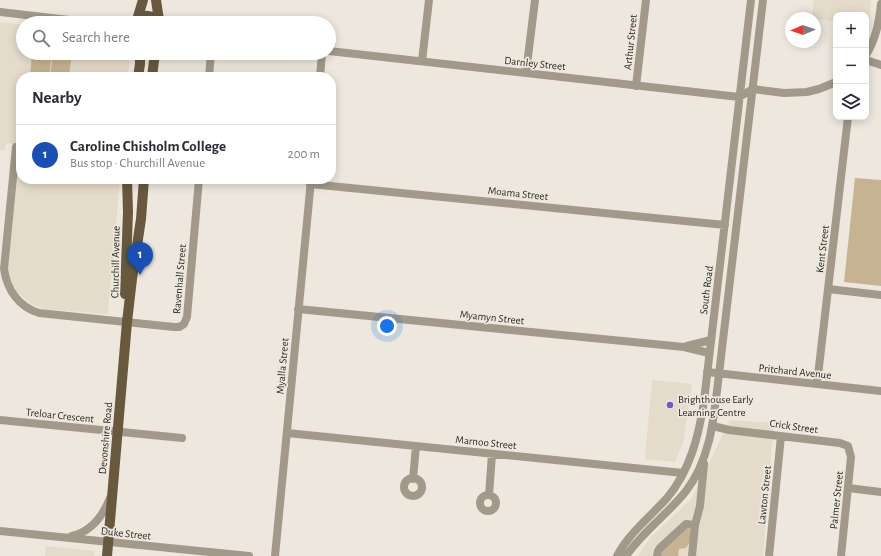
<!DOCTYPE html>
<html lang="en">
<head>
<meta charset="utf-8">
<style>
	body { margin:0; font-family:"Alegreya Sans",sans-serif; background:#f2f2f3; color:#2b2b33 }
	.controls { position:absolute; right:12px; top:12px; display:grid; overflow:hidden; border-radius:8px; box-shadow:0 2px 10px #0003 }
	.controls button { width:36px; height:36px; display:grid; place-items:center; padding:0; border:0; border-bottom:1px solid #e1e1e2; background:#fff; color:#2b2b33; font:20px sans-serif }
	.compass { position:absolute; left:785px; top:12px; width:36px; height:36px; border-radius:50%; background:#fff; box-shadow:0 2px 10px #0003; rotate:268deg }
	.you { position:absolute; left:387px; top:326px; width:14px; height:14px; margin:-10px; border:3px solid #fff; border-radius:50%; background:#1a73e8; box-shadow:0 0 0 6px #1a73e833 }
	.badge { display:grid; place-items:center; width:26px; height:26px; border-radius:50%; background:#ea580c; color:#fff; font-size:13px; font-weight:700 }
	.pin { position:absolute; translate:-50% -33px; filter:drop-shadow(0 1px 2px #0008) }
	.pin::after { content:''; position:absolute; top:21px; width:14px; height:12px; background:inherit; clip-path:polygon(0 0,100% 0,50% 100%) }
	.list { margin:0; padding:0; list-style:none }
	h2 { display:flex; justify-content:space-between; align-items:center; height:52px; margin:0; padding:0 16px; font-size:17px }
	h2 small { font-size:13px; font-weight:400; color:#7c7c81 }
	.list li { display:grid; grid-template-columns:26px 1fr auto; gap:12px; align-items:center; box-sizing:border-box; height:60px; padding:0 16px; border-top:1px solid #e1e1e2 }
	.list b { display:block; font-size:15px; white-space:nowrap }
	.list p { margin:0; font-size:13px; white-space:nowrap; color:#7c7c81 }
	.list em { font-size:13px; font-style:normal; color:#7c7c81 }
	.icon { flex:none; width:22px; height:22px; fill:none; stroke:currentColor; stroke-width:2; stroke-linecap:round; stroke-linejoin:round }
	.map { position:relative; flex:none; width:881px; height:556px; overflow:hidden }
	.search { position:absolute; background:#fff; box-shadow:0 2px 10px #0003; left:16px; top:16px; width:320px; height:44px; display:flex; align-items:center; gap:10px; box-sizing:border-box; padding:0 14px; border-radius:22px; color:#7c7c81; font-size:15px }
	.panel { position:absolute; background:#fff; box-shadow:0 2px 10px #0003; left:16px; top:72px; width:320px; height:112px; border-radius:16px }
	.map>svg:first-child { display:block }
</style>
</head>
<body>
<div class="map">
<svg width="881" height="556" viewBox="0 0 881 556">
	<rect width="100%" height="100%" fill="#ede7dd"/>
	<path fill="#e5dbca" d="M 814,0 L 871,0 L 869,25 L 866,25 L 866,15 L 836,15 L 836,22 L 812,18 Z
		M 0,22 L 23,25 L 23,53 L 130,53 L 128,77 L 21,77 L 21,179 L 120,179 L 108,314 L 44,309 L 32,305 L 17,292 L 10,280 L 8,270 L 9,258 L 21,145 L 6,143 L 5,150 L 0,150 Z
		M 652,380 L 692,384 L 684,440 L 675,462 L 645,459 Z
		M 730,420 L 774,423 L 763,556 L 638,556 L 650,538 L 692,498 Z
		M 46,546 L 95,551 L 94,556 L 45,556 Z"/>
	<path fill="#c6b391" d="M 32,53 L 52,53 L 49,77 L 30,77 Z
		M 53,53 L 72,53 L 69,77 L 50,77 Z
		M 855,178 L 881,180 L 881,286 L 844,282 Z
		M 686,528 L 691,529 L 690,542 L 686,548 L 679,549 L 678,556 L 660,556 L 662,551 Z"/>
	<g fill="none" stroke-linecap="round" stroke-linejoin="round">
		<path stroke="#a2998a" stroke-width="8" d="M 0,12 L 95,23
			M 123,23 L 136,22
			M 329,51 L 739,97 L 753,89 L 784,93 L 807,92 L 819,89 L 836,82
			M 866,55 C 876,39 879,22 881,4
			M 866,60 L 881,65
			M 422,61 L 429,0
			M 526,73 L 535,0
			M 209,77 L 211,53
			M 320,77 L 322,53
			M 636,86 L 646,0
			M 16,147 L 4,269 C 7,290 19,307 39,313 L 174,327 L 179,327 L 184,324 L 187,317 L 199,179
			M 310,184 L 725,225
			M 828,289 L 881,295
			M 298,309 L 684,347 L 709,353
			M 687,346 L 711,340
			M 707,372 L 881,391
			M 817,384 L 848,117
			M 0,420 L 182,438
			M 713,426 L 729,430 L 840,443 L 848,446 L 851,457 L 841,556
			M 287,433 L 683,473
			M404 487a9 9 0 1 1 18 0a9 9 0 1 1-18 0Z
			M 413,479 L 416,446
			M 848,488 L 881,492
			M 489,495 L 492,454
			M480 503a8 8 0 1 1 16 0a8 8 0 1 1-16 0Z
			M 0,531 L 249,556
			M 72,536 C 92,531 103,516 110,498
			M 275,556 L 311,180
			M 617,556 C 629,533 650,517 667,498 C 690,471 699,435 704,401 L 751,0
			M 626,556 C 643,531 668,514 686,491 C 712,457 714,414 719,374 L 763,0
			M 657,556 L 658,551 L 660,548 L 686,524 L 695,525
			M 692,556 L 695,525 L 700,506 L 704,464
			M 769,556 L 781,436"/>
		<path stroke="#68593e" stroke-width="10" d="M 156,0 L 159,20
			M 137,20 L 143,0
			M 136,23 C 142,13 154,14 160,23
			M 138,77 L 140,64 L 140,53
			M 152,77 L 155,53
			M 125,294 L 128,212 L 127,179
			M 107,556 L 127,322 L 132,279 L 141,219 L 144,179"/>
	</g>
	<circle fill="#7656d0" stroke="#ede7dd" stroke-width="1.5" cx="670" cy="405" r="4"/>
	<g text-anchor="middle" stroke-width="3.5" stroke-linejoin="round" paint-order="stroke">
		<g font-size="11" fill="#2b2925" stroke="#ede7dd">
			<text transform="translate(630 42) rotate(-84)" y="4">Arthur Street</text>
			<text transform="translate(535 63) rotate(6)" y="4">Darnley Street</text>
			<text transform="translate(518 193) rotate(6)" y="4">Moama Street</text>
			<text transform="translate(822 249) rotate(-83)" y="4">Kent Street</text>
			<text transform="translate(115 262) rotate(-89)" y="4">Churchill Avenue</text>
			<text transform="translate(179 279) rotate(-85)" y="4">Ravenhall Street</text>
			<text transform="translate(706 290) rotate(-83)" y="4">South Road</text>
			<text transform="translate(492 317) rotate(6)" y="4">Myamyn Street</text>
			<text transform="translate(282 366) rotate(-85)" y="4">Myalla Street</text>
			<text transform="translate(795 371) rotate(6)" y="4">Pritchard Avenue</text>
			<text transform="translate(60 415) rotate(6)" y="4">Treloar Crescent</text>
			<text transform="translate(794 426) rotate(8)" y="4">Crick Street</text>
			<text transform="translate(105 438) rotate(-85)" y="4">Devonshire Road</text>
			<text transform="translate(486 442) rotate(6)" y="4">Marnoo Street</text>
			<text transform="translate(764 495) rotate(-84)" y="4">Lawton Street</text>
			<text transform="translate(836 500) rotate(-84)" y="4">Palmer Street</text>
			<text transform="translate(126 533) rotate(6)" y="4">Duke Street</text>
		</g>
		<g font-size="11" fill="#2b2925" stroke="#ede7dd" text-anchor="start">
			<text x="678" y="403">Brighthouse Early<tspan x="678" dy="13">Learning Centre</tspan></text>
		</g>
	</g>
</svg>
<div class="controls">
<button>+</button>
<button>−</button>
<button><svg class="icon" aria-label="layers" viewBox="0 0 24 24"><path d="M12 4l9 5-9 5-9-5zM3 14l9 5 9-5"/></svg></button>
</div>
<svg class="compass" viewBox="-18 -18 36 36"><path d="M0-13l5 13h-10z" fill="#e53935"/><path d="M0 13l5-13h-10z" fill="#7c7c81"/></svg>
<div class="you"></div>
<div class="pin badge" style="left:140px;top:275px;background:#1a4fb4">1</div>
<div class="search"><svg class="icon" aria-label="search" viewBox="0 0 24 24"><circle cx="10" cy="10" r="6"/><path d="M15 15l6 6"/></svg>Search here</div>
<section class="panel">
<h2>Nearby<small></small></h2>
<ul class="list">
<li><span class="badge" style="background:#1a4fb4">1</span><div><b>Caroline Chisholm College</b><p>Bus stop · Churchill Avenue</p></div><em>200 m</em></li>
</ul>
</section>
</div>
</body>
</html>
